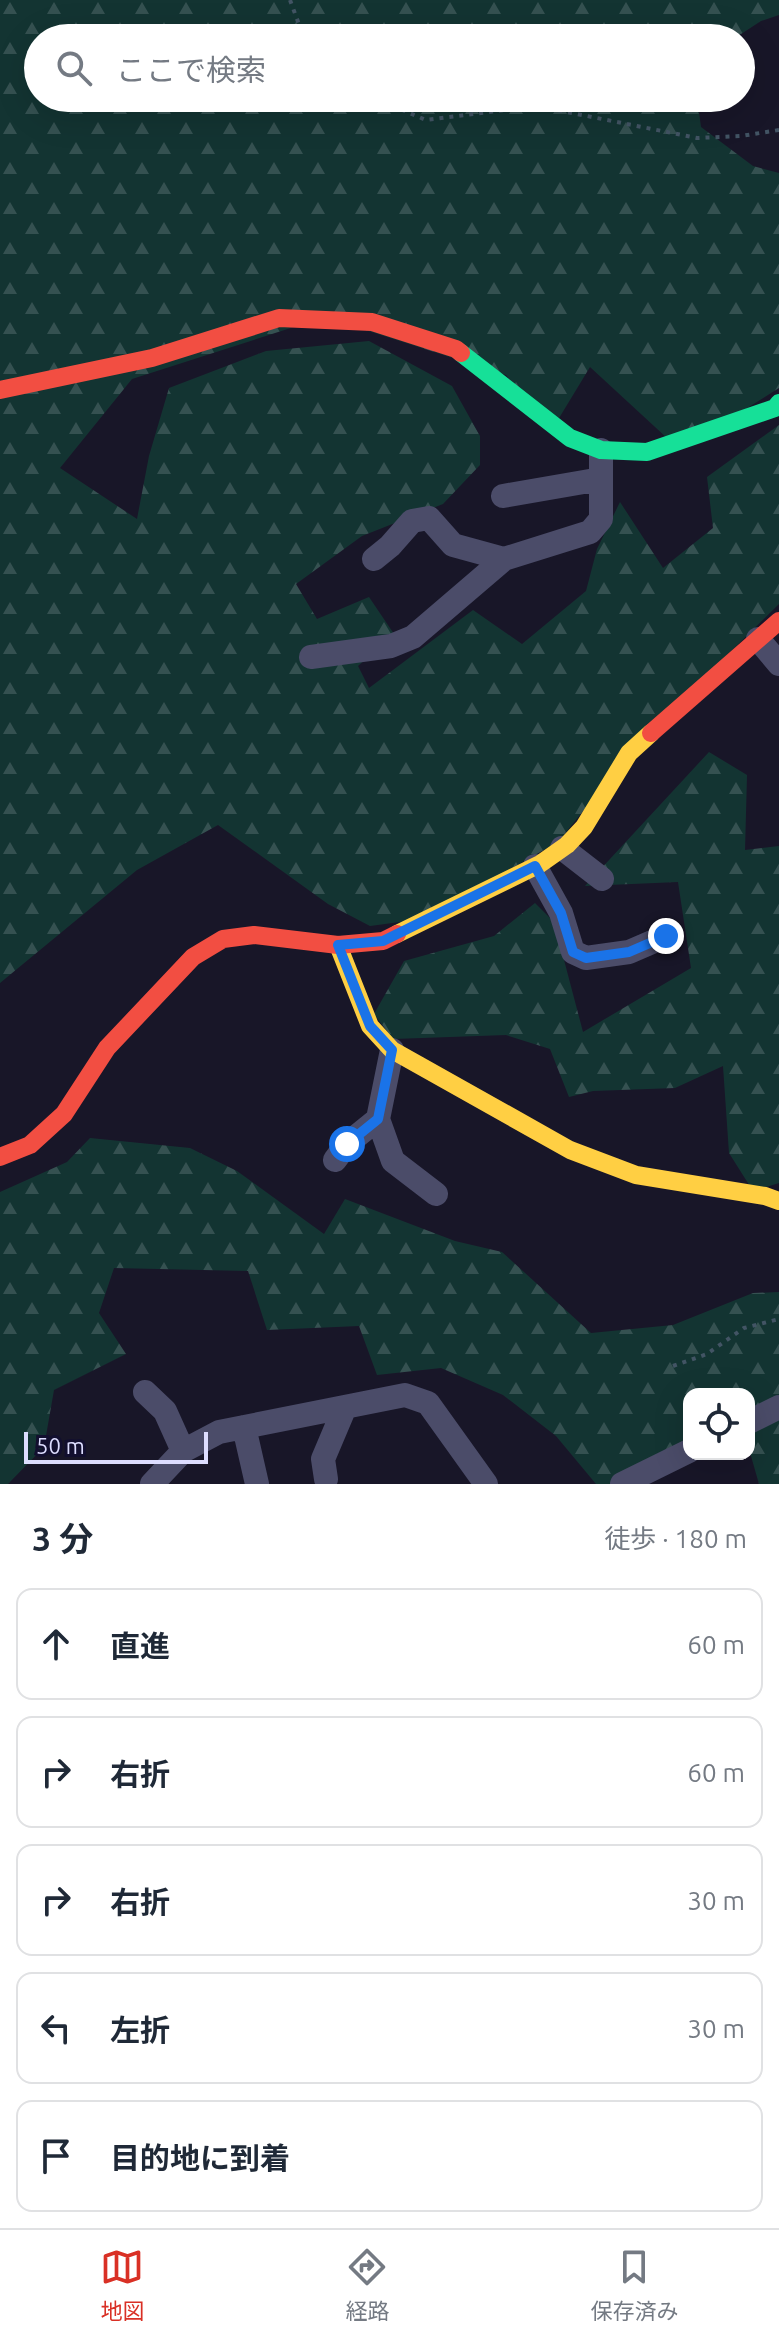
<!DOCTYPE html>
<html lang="ja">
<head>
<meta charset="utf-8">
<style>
	body { margin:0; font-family:Ubuntu,"Noto Sans JP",sans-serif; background:#f2f2f3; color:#1f2937 }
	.controls { position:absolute; right:24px; bottom:24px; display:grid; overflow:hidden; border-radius:16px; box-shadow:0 8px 32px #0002 }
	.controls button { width:72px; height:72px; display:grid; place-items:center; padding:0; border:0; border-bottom:2px solid #e0e1e3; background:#fff; color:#1f2937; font:40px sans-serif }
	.scale { position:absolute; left:24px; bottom:20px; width:184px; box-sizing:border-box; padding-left:8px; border:4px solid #ddf; border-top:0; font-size:22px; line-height:28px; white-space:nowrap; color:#ddf; -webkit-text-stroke:6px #120f2f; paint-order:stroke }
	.stop { position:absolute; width:24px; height:24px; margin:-18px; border:6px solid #1a73e8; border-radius:50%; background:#fff }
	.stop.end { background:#1a73e8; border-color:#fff; box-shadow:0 2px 8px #0008 }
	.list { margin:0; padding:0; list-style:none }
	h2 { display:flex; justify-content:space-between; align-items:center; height:104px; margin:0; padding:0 32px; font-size:34px }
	h2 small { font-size:26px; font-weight:400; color:#747a83 }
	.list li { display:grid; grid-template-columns:52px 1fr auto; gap:24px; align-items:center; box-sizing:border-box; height:112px; margin:0 16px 16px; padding:0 16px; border:2px solid #e0e1e3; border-radius:16px }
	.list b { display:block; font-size:30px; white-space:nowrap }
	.list em { font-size:26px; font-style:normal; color:#747a83 }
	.icon { flex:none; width:44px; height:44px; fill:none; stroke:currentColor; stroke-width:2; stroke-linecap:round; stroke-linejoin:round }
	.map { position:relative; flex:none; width:779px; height:1484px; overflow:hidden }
	.search { position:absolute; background:#fff; box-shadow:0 8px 32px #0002; left:24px; right:24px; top:24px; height:88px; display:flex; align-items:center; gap:20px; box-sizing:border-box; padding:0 28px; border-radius:44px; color:#747a83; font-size:30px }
	.sheet { height:744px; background:#fff }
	nav { display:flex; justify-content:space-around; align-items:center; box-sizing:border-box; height:112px; border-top:2px solid #e0e1e3; background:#fff; font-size:22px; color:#747a83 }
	nav a { display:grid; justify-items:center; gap:4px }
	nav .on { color:#d93025 }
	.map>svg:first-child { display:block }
</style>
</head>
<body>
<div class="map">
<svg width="779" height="1484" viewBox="0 0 779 1484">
	<defs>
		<pattern id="forest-firs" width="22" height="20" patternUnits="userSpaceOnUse" patternTransform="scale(2)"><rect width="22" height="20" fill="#133432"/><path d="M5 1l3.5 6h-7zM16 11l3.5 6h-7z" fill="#355151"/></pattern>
	</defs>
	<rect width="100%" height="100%" fill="#181628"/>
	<path fill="url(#forest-firs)" d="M 0,0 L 779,0 L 779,15 L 761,21 L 735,38 L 38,38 L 38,98 L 697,98 L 701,127 L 753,166 L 779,173 L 779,388 L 680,450 L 590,367 L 553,428 L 506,375 L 325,317 L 132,379 L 60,468 L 137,519 L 149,456 L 169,388 L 266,351 L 369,341 L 452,386 L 480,436 L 480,465 L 443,504 L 362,536 L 296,584 L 317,619 L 369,597 L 394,634 L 358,666 L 369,688 L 473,610 L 522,644 L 586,591 L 597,549 L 620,502 L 663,568 L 713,528 L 707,477 L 779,425 L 779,604 L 640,741 L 558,842 L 422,919 L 370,926 L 328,904 L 218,825 L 137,870 L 0,983 Z
		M 709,752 L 747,775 L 745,850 L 779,846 L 779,1183 L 753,1191 L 729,1153 L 723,1066 L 675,1088 L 593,1091 L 569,1097 L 550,1049 L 506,1035 L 393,1039 L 374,1014 L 404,961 L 494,936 L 535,903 L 554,922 L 583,1032 L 691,968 L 678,882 L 585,886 Z
		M 90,1138 L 190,1148 L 237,1171 L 324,1234 L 345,1199 L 455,1241 L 502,1252 L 591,1333 L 673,1325 L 753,1293 L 779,1292 L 779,1484 L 759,1484 L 749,1449 L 749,1394 L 689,1394 L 689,1452 L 628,1484 L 596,1484 L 556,1436 L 503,1395 L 441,1368 L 377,1375 L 359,1326 L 267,1330 L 248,1271 L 114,1268 L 99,1313 L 126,1354 L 54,1390 L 44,1447 L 8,1484 L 0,1484 L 0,1192 L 67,1162 Z"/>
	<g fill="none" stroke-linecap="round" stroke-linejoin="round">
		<path stroke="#425464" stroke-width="4" stroke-dasharray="4 6" stroke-linecap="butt" d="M 290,0 L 304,38
			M 374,98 L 426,120 L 537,106 L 697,138 L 741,136 L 779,130
			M 673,1366 L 707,1354 L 744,1328 L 779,1319"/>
		<path stroke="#4b4c69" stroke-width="24" d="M 503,496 L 601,479
			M 374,559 L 390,546 L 412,521 L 429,518 L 453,545 L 504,559 L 590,532 L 601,519 L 601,450
			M 758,639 L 779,664
			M 311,657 L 391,646 L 413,637 L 504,559
			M 562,848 L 602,879
			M 535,866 L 561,913 L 573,952 L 586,958 L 629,952 L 666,936
			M 392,1050 L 378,1119 L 393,1161 L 436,1194
			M 335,1160 L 347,1144 L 378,1119
			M 145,1392 L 165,1411 L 183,1451
			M 749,1422 L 779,1407
			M 244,1427 L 257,1484
			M 326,1479 L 323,1459 L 345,1407
			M 152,1484 L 183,1451 L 219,1432 L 405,1395 L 428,1403 L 486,1484
			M 622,1484 L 689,1451"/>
		<path stroke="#16e098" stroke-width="18" d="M 461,353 L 570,438 L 601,450 L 647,452 L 775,408 L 779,403"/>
		<path stroke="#ffcf43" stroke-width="18" d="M 397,934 L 540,864 L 567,845 L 584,827 L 629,753 L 651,733
			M 338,945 L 370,1026 L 392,1050 L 570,1150 L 636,1175 L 765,1196 L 779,1201"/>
		<path stroke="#f24e42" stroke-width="18" d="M 0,390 L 152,358 L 279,318 L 372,322 L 456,349 L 461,353
			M 651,733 L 779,621
			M 0,1157 L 30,1145 L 64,1114 L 107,1048 L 193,957 L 223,939 L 254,935 L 338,945 L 383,941 L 397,934"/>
	</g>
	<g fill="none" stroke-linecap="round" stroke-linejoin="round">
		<path stroke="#1a73e8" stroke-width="10" d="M 347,1144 L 378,1119 L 392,1050 L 370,1026 L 338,945 L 383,941 L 535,866 L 561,913 L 573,952 L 586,958 L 629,952 L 666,936"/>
	</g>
</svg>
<div class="controls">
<button><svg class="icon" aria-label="locate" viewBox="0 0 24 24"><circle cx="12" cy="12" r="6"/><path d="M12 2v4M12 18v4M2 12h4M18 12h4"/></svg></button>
</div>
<div class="scale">50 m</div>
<div class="stop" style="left:347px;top:1144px"></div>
<div class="stop end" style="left:666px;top:936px"></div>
<div class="search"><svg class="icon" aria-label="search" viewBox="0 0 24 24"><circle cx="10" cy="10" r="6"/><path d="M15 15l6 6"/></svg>ここで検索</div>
</div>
<section class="sheet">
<h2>3 分<small>徒歩 · 180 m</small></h2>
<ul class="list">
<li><svg class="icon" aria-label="ahead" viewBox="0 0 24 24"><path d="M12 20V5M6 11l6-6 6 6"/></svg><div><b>直進</b></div><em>60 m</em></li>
<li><svg class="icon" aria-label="right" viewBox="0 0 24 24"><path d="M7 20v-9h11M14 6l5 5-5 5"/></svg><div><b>右折</b></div><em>60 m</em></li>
<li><svg class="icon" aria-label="right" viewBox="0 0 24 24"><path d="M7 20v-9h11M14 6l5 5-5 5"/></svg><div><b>右折</b></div><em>30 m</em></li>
<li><svg class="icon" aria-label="left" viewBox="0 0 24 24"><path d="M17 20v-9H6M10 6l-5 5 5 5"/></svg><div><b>左折</b></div><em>30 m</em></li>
<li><svg class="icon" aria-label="arrive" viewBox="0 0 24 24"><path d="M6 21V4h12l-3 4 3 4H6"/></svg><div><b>目的地に到着</b></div></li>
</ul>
</section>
<nav>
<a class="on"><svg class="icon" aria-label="map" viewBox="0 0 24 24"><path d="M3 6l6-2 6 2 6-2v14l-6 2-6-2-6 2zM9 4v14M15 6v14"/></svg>地図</a>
<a><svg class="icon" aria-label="directions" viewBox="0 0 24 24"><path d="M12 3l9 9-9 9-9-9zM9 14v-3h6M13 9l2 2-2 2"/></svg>経路</a>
<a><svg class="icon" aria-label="saved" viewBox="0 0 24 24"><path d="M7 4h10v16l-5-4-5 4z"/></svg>保存済み</a>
</nav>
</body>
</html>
